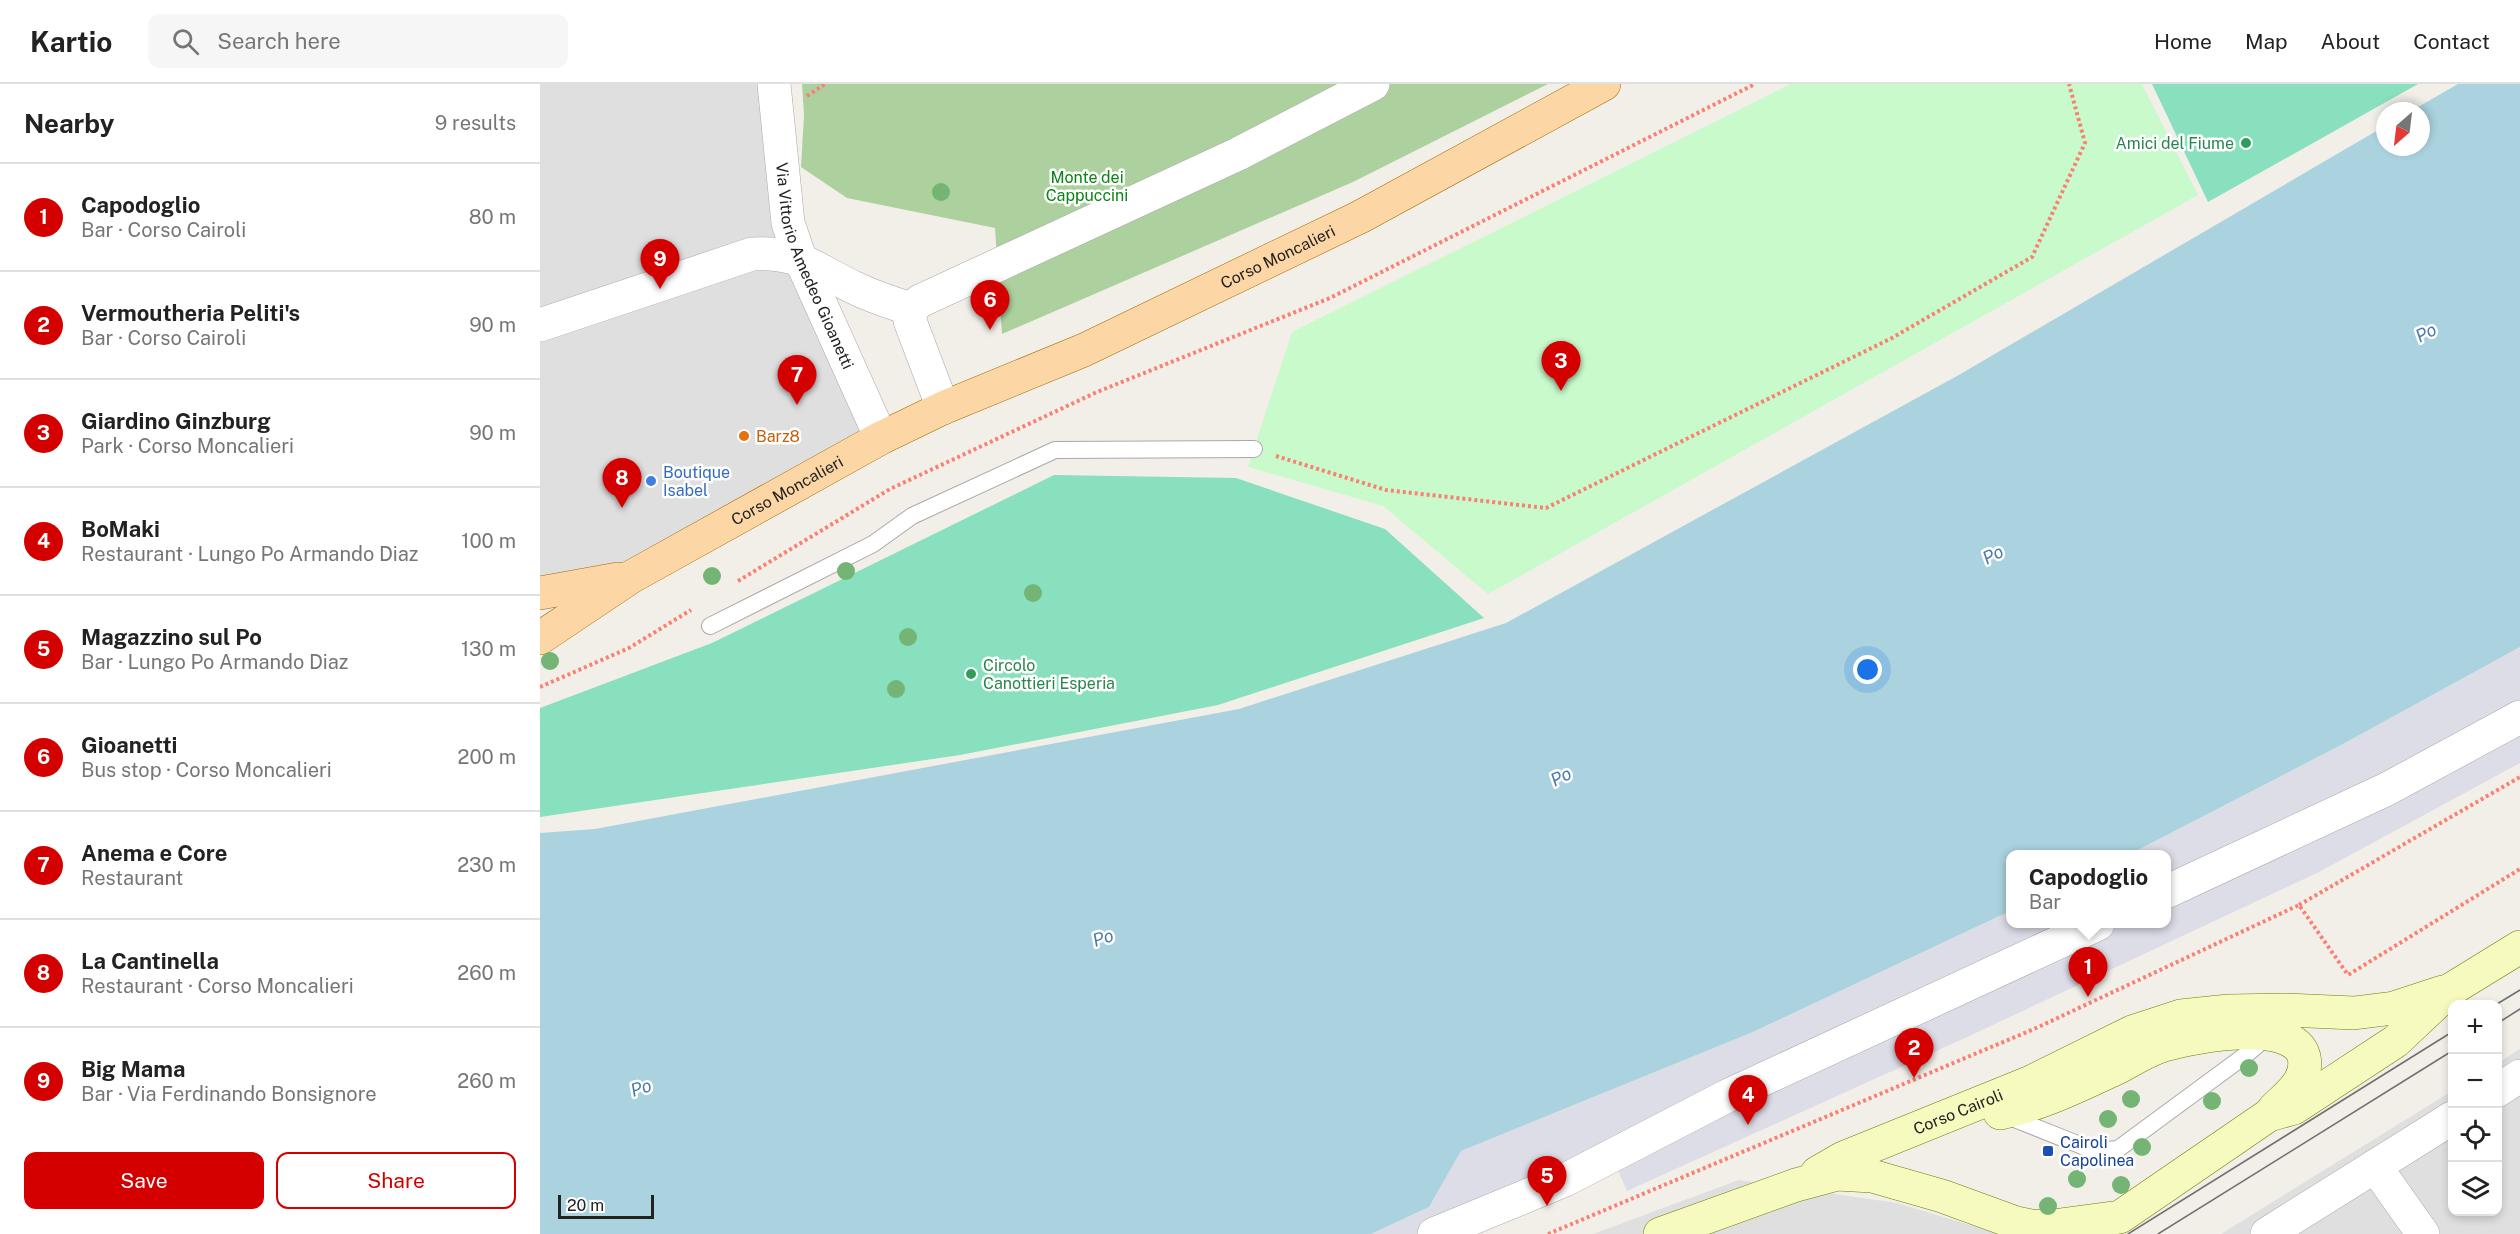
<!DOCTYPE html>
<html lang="en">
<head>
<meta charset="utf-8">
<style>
	body { margin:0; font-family:"Public Sans",sans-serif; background:#f6f6f6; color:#222 }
	.controls { position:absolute; right:18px; bottom:18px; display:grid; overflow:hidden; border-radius:12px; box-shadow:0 3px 9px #0003 }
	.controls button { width:54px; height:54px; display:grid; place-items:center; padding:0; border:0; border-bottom:2px solid #e0e0e0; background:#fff; color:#222; font:30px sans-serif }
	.compass { position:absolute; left:1836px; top:18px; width:54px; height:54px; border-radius:50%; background:#fff; box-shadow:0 3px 9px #0003; rotate:208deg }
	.scale { position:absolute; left:18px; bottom:15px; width:96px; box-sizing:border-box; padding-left:6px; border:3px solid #222; border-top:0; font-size:16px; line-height:21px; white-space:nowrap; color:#222; -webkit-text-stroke:4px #fff; paint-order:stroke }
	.you { position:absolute; left:1328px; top:586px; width:21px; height:21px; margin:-15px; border:4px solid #fff; border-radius:50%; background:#1a73e8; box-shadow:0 0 0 9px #1a73e833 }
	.badge { display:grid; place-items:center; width:39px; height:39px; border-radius:50%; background:#d40000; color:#fff; font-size:20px; font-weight:700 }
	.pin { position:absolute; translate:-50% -50px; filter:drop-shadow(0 2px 3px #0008) }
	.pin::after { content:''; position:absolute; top:32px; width:21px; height:18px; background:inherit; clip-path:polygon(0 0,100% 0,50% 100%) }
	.popup { position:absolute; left:1466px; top:766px; width:165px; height:78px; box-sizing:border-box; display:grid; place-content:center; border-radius:12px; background:#fff; filter:drop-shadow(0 2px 4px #0005); font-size:20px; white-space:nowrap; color:#767676 }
	.popup b { font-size:22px; color:#222 }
	.popup::after { content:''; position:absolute; left:50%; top:100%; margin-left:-12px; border:12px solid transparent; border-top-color:#fff }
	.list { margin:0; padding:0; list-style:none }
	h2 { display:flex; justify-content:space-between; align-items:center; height:78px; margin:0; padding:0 24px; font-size:26px }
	h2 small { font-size:20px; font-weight:400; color:#767676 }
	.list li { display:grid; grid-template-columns:39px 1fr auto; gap:18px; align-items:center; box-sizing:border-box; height:108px; padding:0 24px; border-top:2px solid #e0e0e0 }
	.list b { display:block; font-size:22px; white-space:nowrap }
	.list p { margin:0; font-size:20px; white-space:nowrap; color:#767676 }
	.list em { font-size:20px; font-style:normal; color:#767676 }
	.actions { display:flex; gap:12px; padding:18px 24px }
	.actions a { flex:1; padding:14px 0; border:2px solid #d40000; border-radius:12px; text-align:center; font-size:21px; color:#d40000 }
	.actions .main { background:#d40000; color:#fff }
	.icon { flex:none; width:33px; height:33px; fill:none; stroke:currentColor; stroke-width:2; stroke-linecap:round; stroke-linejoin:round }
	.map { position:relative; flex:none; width:1980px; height:1150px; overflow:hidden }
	header { display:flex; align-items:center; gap:36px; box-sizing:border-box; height:84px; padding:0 30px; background:#fff; border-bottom:2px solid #e0e0e0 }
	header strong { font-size:28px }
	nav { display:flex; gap:33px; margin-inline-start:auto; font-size:21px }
	.search { width:420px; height:54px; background:#f6f6f6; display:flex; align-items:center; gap:15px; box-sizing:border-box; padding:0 21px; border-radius:12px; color:#767676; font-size:22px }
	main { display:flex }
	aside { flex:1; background:#fff }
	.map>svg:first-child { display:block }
</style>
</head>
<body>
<header>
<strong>Kartio</strong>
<div class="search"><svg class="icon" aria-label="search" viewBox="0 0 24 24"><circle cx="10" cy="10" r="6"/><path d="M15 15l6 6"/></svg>Search here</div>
<nav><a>Home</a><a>Map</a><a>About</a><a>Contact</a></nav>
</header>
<main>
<aside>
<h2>Nearby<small>9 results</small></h2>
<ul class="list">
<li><span class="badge">1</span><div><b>Capodoglio</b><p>Bar · Corso Cairoli</p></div><em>80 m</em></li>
<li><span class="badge">2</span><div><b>Vermoutheria Peliti's</b><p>Bar · Corso Cairoli</p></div><em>90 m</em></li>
<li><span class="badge">3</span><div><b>Giardino Ginzburg</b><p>Park · Corso Moncalieri</p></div><em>90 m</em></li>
<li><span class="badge">4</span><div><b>BoMaki</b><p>Restaurant · Lungo Po Armando Diaz</p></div><em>100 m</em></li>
<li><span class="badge">5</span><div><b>Magazzino sul Po</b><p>Bar · Lungo Po Armando Diaz</p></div><em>130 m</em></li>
<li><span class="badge">6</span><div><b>Gioanetti</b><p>Bus stop · Corso Moncalieri</p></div><em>200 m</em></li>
<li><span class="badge">7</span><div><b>Anema e Core</b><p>Restaurant</p></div><em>230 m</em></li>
<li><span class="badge">8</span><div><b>La Cantinella</b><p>Restaurant · Corso Moncalieri</p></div><em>260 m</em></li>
<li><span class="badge">9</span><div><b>Big Mama</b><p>Bar · Via Ferdinando Bonsignore</p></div><em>260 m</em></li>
</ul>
<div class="actions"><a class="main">Save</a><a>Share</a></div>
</aside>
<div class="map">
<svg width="1980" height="1150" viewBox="0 0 1980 1150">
	<rect width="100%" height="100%" fill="#f2efe9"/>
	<path fill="#e0dfdf" d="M 0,0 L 241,0 L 260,174 L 341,354 L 91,493 L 0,505 Z
		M 1980,965 L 1980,1150 L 1675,1150 L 1681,1150 L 1912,1007 L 1912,1128 L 1958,1128 L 1958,979 Z
		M 1199,1096 L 1357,1119 L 1460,1150 L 1053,1150 Z"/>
	<path fill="#add19e" d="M 262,0 L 1008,0 L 813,98 L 462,250 L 455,144 L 307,114 L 261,83 L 264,31 Z"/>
	<path fill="#c8facc" d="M 1251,0 L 1602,0 L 1658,111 L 948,510 L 843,422 L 708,383 L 752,248 Z"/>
	<path fill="#88e0be" d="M 1612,0 L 1878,0 L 1668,118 Z
		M 514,391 L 696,394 L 845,445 L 944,534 L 678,621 L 420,671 L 0,733 L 0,624 L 172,559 Z"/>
	<path fill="#dddde8" d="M 1980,563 L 1980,679 L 1779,788 L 1425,954 L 1087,1107 L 1077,1084 L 932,1150 L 831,1150 L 889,1123 L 921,1067 L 1213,948 L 1470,827 L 1470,840 L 1626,840 L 1626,770 L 1590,770 L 1803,660 Z"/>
	<path fill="#aad3df" d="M 1918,0 L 1980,0 L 1980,563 L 1803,660 L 1590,770 L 1470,770 L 1470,827 L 1213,948 L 921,1067 L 889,1123 L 831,1150 L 0,1150 L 0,749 L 55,745 L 699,625 L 966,539 L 1417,292 L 1845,42 L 1845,63 L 1881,63 L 1881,27 L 1871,27 Z"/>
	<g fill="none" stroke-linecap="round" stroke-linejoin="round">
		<g stroke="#a9a9a9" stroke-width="18">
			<path id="lane" d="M 170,542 L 333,460 L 372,432 L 515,366 L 714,365
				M 1467,1032 L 1555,1067 L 1578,1065 L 1707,970 L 1729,951"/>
		</g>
		<g stroke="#a9a9a9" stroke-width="34">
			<g id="street">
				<path id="s1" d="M 234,0 L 248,139 L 260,174 L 341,354"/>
				<path d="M 371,225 L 380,217 L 698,70 L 833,0"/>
				<path d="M 371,225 L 370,237 L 403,324"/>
				<path d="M 0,241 L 212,170 C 260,167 274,185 315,204 C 333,213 352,219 371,225"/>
				<path d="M 1626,808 L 1847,705 L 1980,633"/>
				<path d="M 1958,1006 L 1980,992"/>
				<path d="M 1835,1082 L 1883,1150"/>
				<path d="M 894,1150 L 1025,1096 L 1187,1012 L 1558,840"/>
				<path d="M 1727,1150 L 1912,1034"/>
			</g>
		</g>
		<g stroke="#707d05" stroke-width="34">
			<g id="secondary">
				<path d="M 1460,1029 C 1503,1020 1540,1001 1579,983 C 1594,975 1611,964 1628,960 C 1657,952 1754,934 1764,973 C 1769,996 1749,1010 1734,1025"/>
				<path id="s2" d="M 1277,1089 L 1303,1074 L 1491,998 L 1592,948 L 1641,932 L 1689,927 L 1746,926 L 1814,929 L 1854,924 L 1903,908"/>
				<path d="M 1120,1150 L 1256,1101 L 1297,1090 L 1332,1092 L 1402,1112 L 1476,1139 L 1491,1142 L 1505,1143 L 1580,1133 L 1729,1031 L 1754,1024 L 1856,957 L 1910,906 L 1980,863"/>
			</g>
		</g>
		<g stroke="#a06b00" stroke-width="34">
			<g id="primary">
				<path d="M 0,509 L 78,495"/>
				<path id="s3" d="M 0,554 L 91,493 L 341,354 L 403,324 L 544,266 L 820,133 L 1064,0"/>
			</g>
		</g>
		<path stroke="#fa8072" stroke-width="4" stroke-dasharray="3 3" stroke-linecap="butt" d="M 267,12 L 285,0
			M 736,372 L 846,406 L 1006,424 L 1352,254 L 1492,173 L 1545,59 L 1529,0
			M 198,497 L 350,405 L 557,308 L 790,214 L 1215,0
			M 0,603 L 89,564 L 151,526
			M 1759,821 L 1980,693
			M 1008,1150 L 1494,945 L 1759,821 L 1808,891 L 1980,785"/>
		<use href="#lane" stroke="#fff" stroke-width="16"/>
		<use href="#street" stroke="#fff" stroke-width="33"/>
		<use href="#secondary" stroke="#f7fabf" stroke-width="33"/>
		<use href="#primary" stroke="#fcd6a4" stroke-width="33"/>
		<path stroke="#707070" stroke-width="1.5" d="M 1957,920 L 1980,906
			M 1958,939 L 1980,925
			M 1588,1150 L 1912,948
			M 1618,1150 L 1912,967"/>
	</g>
	<g fill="#74b475">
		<circle cx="401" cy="108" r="9"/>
		<circle cx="306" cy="487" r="9"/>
		<circle cx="172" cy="492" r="9"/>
		<circle cx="493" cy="509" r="9"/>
		<circle cx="368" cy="553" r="9"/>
		<circle cx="10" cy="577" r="9"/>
		<circle cx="356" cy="605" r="9"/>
		<circle cx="1709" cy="984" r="9"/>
		<circle cx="1591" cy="1015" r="9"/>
		<circle cx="1672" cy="1017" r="9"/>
		<circle cx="1568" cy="1035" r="9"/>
		<circle cx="1602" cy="1063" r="9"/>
		<circle cx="1537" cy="1095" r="9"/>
		<circle cx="1581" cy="1101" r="9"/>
		<circle cx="1508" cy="1122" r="9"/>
	</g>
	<g fill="#2e9e5b" stroke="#fff" stroke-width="2">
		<circle cx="1706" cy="59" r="6"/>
		<circle cx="431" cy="590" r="6"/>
	</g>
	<circle fill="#e8710a" stroke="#fff" stroke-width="2" cx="204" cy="352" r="6"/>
	<circle fill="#3f7fe0" stroke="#fff" stroke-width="2" cx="111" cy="397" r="6"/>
	<rect fill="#1a4fb4" stroke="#fff" stroke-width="2" x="1502" y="1061" width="12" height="12" rx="3"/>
	<g text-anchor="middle" stroke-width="5" stroke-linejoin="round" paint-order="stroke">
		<g font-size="16" fill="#27864d" stroke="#fff" text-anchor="end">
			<text x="1694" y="65">Amici del Fiume</text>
			<text x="443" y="587" text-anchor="start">Circolo<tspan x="443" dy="18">Canottieri Esperia</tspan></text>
		</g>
		<g font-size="16" fill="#0c8416" stroke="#fff">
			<text x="547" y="99">Monte dei<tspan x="547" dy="18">Cappuccini</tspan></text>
		</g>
		<g font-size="16" fill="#222" stroke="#fff">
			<text dy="6" stroke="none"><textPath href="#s3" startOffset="832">Corso Moncalieri</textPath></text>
			<text dy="6" stroke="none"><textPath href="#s1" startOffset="188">Via Vittorio Amedeo Gioanetti</textPath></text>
			<text dy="6" stroke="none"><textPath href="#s3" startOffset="288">Corso Moncalieri</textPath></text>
			<text dy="6" stroke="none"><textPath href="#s2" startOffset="154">Corso Cairoli</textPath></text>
		</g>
		<g font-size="16" fill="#c56008" stroke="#fff" text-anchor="start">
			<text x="216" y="358">Barz8</text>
		</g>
		<g font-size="16" fill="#366cbe" stroke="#fff" text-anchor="start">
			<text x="123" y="394">Boutique<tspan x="123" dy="18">Isabel</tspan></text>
		</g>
		<g font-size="16" fill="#164399" stroke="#fff" text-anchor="start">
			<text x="1520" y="1064">Cairoli<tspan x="1520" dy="18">Capolinea</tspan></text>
		</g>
		<g font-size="18" font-style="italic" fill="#4a7aab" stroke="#fff">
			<text transform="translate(1886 249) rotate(-27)" y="6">Po</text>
			<text transform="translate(1453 471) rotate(-27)" y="6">Po</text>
			<text transform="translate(1021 693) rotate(-27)" y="6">Po</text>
			<text transform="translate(563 854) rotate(-18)" y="6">Po</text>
			<text transform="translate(101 1004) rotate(-18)" y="6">Po</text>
		</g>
	</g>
</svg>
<div class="controls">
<button>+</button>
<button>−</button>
<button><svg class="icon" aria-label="locate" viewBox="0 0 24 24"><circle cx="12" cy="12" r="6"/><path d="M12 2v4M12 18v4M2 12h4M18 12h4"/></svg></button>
<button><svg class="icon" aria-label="layers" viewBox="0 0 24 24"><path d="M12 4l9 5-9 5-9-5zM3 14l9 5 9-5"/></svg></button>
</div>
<svg class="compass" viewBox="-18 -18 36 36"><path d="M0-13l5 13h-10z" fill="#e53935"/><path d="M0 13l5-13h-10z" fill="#767676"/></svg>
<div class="scale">20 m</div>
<div class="you"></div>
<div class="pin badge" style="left:1548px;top:913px">1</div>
<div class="popup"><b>Capodoglio</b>Bar</div>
<div class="pin badge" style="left:1374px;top:994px">2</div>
<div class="pin badge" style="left:1021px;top:307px">3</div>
<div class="pin badge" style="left:1208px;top:1041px">4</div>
<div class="pin badge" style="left:1007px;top:1122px">5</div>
<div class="pin badge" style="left:450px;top:246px">6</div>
<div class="pin badge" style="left:257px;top:321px">7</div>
<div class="pin badge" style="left:82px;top:424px">8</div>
<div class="pin badge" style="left:120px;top:205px">9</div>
</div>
</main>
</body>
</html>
